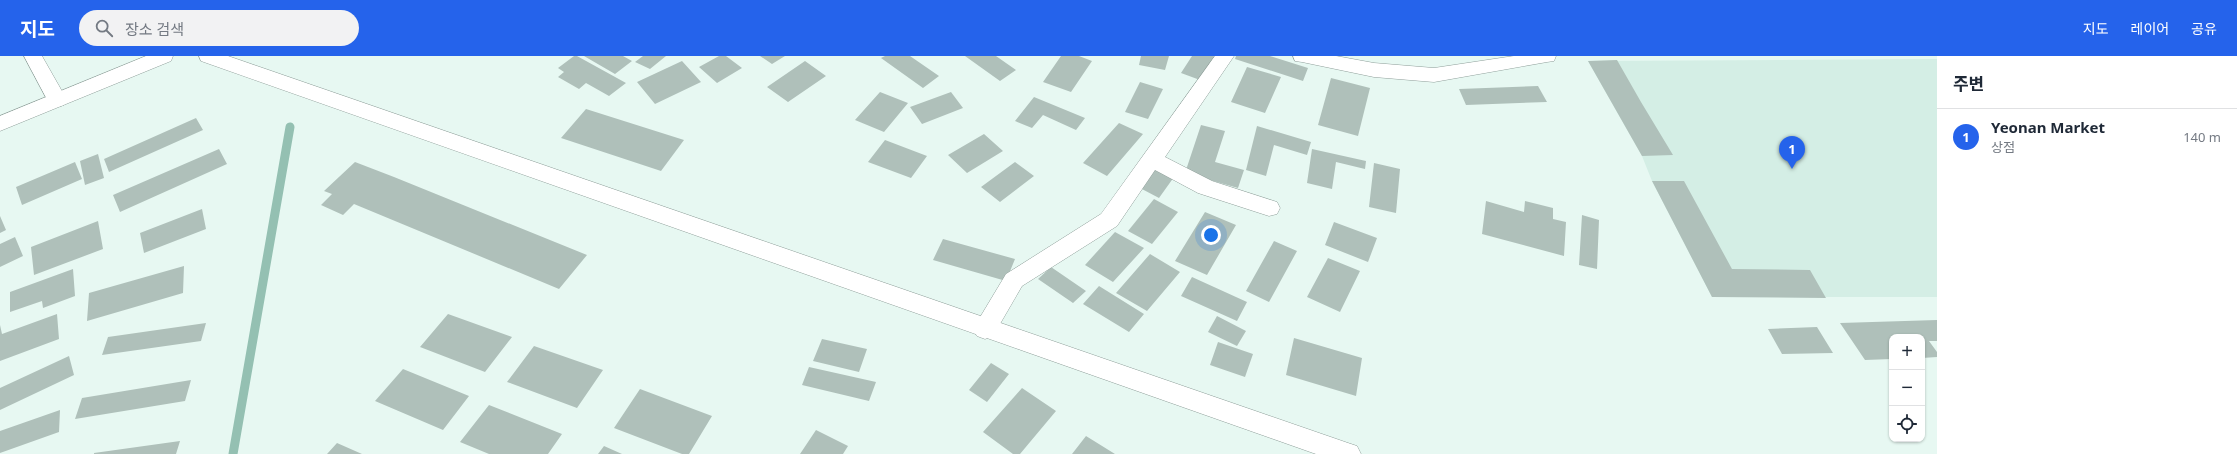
<!DOCTYPE html>
<html lang="ko">
<head>
<meta charset="utf-8">
<style>
	body { margin:0; font-family:"Noto Sans","Noto Sans KR",sans-serif; background:#f2f2f3; color:#1f2937 }
	.controls { position:absolute; right:12px; bottom:12px; display:grid; overflow:hidden; border-radius:8px; box-shadow:0 1px 3px #0004 }
	.controls button { width:36px; height:36px; display:grid; place-items:center; padding:0; border:0; border-bottom:1px solid #e0e1e3; background:#fff; color:#1f2937; font:20px sans-serif }
	.you { position:absolute; left:1211px; top:179px; width:14px; height:14px; margin:-10px; border:3px solid #fff; border-radius:50%; background:#1a73e8; box-shadow:0 0 0 6px #1a73e833 }
	.badge { display:grid; place-items:center; width:26px; height:26px; border-radius:50%; background:#2563eb; color:#fff; font-size:13px; font-weight:700 }
	.pin { position:absolute; translate:-50% -33px; filter:drop-shadow(0 1px 2px #0008) }
	.pin::after { content:''; position:absolute; top:21px; width:14px; height:12px; background:inherit; clip-path:polygon(0 0,100% 0,50% 100%) }
	.list { margin:0; padding:0; list-style:none }
	h2 { display:flex; justify-content:space-between; align-items:center; height:52px; margin:0; padding:0 16px; font-size:17px }
	h2 small { font-size:13px; font-weight:400; color:#747a83 }
	.list li { display:grid; grid-template-columns:26px 1fr auto; gap:12px; align-items:center; box-sizing:border-box; height:56px; padding:0 16px; border-top:1px solid #e0e1e3 }
	.list b { display:block; font-size:15px; white-space:nowrap }
	.list p { margin:0; font-size:13px; white-space:nowrap; color:#747a83 }
	.list em { font-size:13px; font-style:normal; color:#747a83 }
	.icon { flex:none; width:22px; height:22px; fill:none; stroke:currentColor; stroke-width:2; stroke-linecap:round; stroke-linejoin:round }
	.map { position:relative; flex:none; width:1937px; height:398px; overflow:hidden }
	header { display:flex; align-items:center; gap:24px; box-sizing:border-box; height:56px; padding:0 20px; background:#2563eb; color:#fff }
	header strong { font-size:19px }
	nav { display:flex; gap:22px; margin-inline-start:auto; font-size:14px }
	.search { width:280px; height:36px; background:#f2f2f3; display:flex; align-items:center; gap:10px; box-sizing:border-box; padding:0 14px; border-radius:22px; color:#747a83; font-size:15px }
	main { display:flex }
	aside { flex:1; background:#fff }
	.map>svg:first-child { display:block }
</style>
</head>
<body>
<header>
<strong>지도</strong>
<div class="search"><svg class="icon" aria-label="search" viewBox="0 0 24 24"><circle cx="10" cy="10" r="6"/><path d="M15 15l6 6"/></svg>장소 검색</div>
<nav><a>지도</a><a>레이어</a><a>공유</a></nav>
</header>
<main>
<div class="map">
<svg width="1937" height="398" viewBox="0 0 1937 398">
	<rect width="100%" height="100%" fill="#e7f8f2"/>
	<path fill="#d4eee5" d="M 1937,3 L 1937,241 L 1712,241 L 1652,125 L 1642,100 L 1588,5 Z"/>
	<g fill="none" stroke-linecap="round" stroke-linejoin="round">
		<path stroke="#94c0b2" stroke-width="9" d="M 233,398 L 290,71"/>
	</g>
	<path fill="#afc0ba" d="M 574,0 L 577,0 L 626,27 L 609,40 L 586,27 L 579,33 L 558,21 L 564,16 L 558,12 Z
		M 584,0 L 623,0 L 632,5 L 615,18 Z
		M 643,0 L 666,0 L 650,13 L 635,6 Z
		M 719,0 L 726,0 L 742,12 L 717,27 L 699,11 Z
		M 760,0 L 785,0 L 772,8 Z
		M 885,0 L 910,0 L 939,20 L 923,32 L 881,2 Z
		M 965,0 L 996,0 L 1016,14 L 1000,25 Z
		M 1061,0 L 1079,0 L 1092,5 L 1071,36 L 1043,26 Z
		M 1141,0 L 1169,0 L 1165,14 L 1139,9 Z
		M 1192,0 L 1214,0 L 1200,24 L 1181,17 Z
		M 1236,0 L 1270,0 L 1308,12 L 1303,25 L 1235,3 Z
		M 1617,4 L 1641,46 L 1673,99 L 1642,100 L 1588,5 Z
		M 682,5 L 701,26 L 655,48 L 637,26 Z
		M 805,5 L 826,20 L 788,46 L 767,31 Z
		M 1247,11 L 1281,21 L 1265,57 L 1231,46 Z
		M 1331,22 L 1370,32 L 1358,80 L 1318,69 Z
		M 1140,26 L 1163,33 L 1148,63 L 1125,56 Z
		M 1538,30 L 1547,46 L 1466,49 L 1459,33 Z
		M 880,36 L 908,47 L 884,76 L 855,64 Z
		M 951,36 L 963,52 L 922,68 L 910,51 Z
		M 1034,41 L 1085,62 L 1076,74 L 1043,59 L 1032,72 L 1015,65 Z
		M 586,53 L 684,84 L 661,115 L 561,82 Z
		M 196,62 L 203,74 L 109,116 L 104,103 Z
		M 1119,67 L 1143,78 L 1107,120 L 1083,107 Z
		M 1201,69 L 1225,75 L 1215,106 L 1244,114 L 1238,132 L 1185,117 Z
		M 1257,70 L 1311,86 L 1307,99 L 1274,89 L 1266,120 L 1246,114 Z
		M 984,78 L 1003,95 L 967,117 L 948,99 Z
		M 885,84 L 927,100 L 911,122 L 868,106 Z
		M 219,93 L 227,108 L 120,156 L 113,139 Z
		M 1312,93 L 1366,105 L 1365,113 L 1336,106 L 1332,133 L 1307,127 Z
		M 98,98 L 104,122 L 85,129 L 80,105 Z
		M 75,106 L 82,123 L 22,149 L 16,131 Z
		M 355,106 L 394,121 L 587,199 L 559,233 L 354,148 L 343,159 L 321,149 L 332,138 L 324,135 Z
		M 1015,106 L 1034,120 L 1000,146 L 981,131 Z
		M 1374,107 L 1400,113 L 1396,157 L 1369,151 Z
		M 1155,112 L 1174,121 L 1159,142 L 1140,132 Z
		M 1652,125 L 1684,125 L 1732,213 L 1810,214 L 1826,242 L 1712,241 Z
		M 1154,143 L 1178,156 L 1152,188 L 1128,175 Z
		M 1486,145 L 1524,156 L 1525,145 L 1553,152 L 1553,163 L 1566,166 L 1564,200 L 1482,178 Z
		M 202,153 L 206,173 L 144,197 L 140,177 Z
		M 1205,156 L 1236,169 L 1207,219 L 1175,205 Z
		M 1582,159 L 1599,164 L 1597,213 L 1579,209 Z
		M 0,160 L 6,174 L 0,177 Z
		M 98,165 L 103,193 L 34,219 L 31,191 Z
		M 1334,166 L 1377,182 L 1368,206 L 1325,189 Z
		M 1115,176 L 1144,192 L 1113,226 L 1085,209 Z
		M 15,181 L 23,200 L 0,211 L 0,188 Z
		M 943,183 L 1015,203 L 1006,225 L 933,204 Z
		M 1274,185 L 1297,195 L 1269,246 L 1246,235 Z
		M 1150,198 L 1180,216 L 1147,255 L 1116,237 Z
		M 1328,202 L 1360,215 L 1340,256 L 1307,241 Z
		M 184,210 L 183,237 L 87,265 L 89,237 Z
		M 1051,211 L 1086,235 L 1073,247 L 1038,223 Z
		M 73,213 L 75,240 L 43,252 L 42,245 L 10,256 L 10,236 Z
		M 1192,221 L 1247,246 L 1237,265 L 1181,240 Z
		M 1099,230 L 1144,258 L 1129,276 L 1083,248 Z
		M 57,258 L 59,283 L 0,305 L 0,269 L 2,278 Z
		M 448,258 L 512,281 L 485,316 L 420,291 Z
		M 1217,260 L 1246,275 L 1237,290 L 1208,276 Z
		M 1937,264 L 1937,285 L 1929,285 L 1937,296 L 1937,301 L 1922,302 L 1922,281 L 1892,281 L 1892,303 L 1865,304 L 1840,267 Z
		M 206,267 L 201,285 L 102,299 L 108,281 Z
		M 1817,271 L 1833,297 L 1782,298 L 1768,273 Z
		M 1294,282 L 1362,302 L 1356,340 L 1286,319 Z
		M 822,283 L 867,293 L 859,316 L 813,305 Z
		M 1218,286 L 1253,298 L 1245,321 L 1210,309 Z
		M 534,290 L 603,314 L 577,352 L 507,326 Z
		M 69,300 L 74,319 L 0,354 L 0,332 Z
		M 991,307 L 1009,318 L 987,346 L 969,334 Z
		M 809,311 L 876,326 L 869,345 L 802,329 Z
		M 403,313 L 469,340 L 443,374 L 375,345 Z
		M 191,324 L 185,345 L 75,363 L 82,342 Z
		M 1022,332 L 1056,355 L 1020,398 L 1013,398 L 983,376 Z
		M 640,333 L 712,360 L 689,398 L 682,398 L 614,372 Z
		M 489,349 L 562,378 L 548,398 L 489,398 L 460,386 Z
		M 60,354 L 59,376 L 0,397 L 0,375 Z
		M 816,374 L 848,390 L 843,398 L 800,398 Z
		M 1086,380 L 1115,398 L 1072,398 Z
		M 180,385 L 176,398 L 94,398 L 94,397 Z
		M 337,387 L 362,398 L 327,398 Z
		M 604,390 L 622,398 L 598,398 Z"/>
	<g fill="none" stroke-linecap="round" stroke-linejoin="round">
		<g stroke="#8f9f9a" stroke-width="1">
			<path id="minor" d="M 24,0 L 42,0 L 67,44 L 64,49 L 57,51 L 50,49 Z
				M 1215,0 L 1234,0 L 1165,101 L 1212,125 L 1277,146 L 1280,152 L 1277,158 L 1269,160 L 1198,137 L 1155,114 L 1117,170 L 1022,230 L 993,280 L 985,283 L 977,280 L 973,273 L 1006,218 L 1101,158 Z
				M 1293,0 L 1336,0 L 1374,7 L 1434,12 L 1514,0 L 1556,0 L 1554,5 L 1547,6 L 1434,26 L 1374,21 L 1302,6 L 1295,5 Z"/>
		</g>
		<g stroke="#8f9f9a" stroke-width="1">
			<path id="major" d="M 146,0 L 173,0 L 171,5 L 0,75 L 0,60 Z
				M 199,0 L 228,0 L 1348,387 L 1357,390 L 1361,398 L 1316,398 L 201,5 Z"/>
		</g>
		<use href="#minor" fill="#fff" fill-rule="evenodd"/>
		<use href="#major" fill="#fff" fill-rule="evenodd"/>
	</g>
</svg>
<div class="controls">
<button>+</button>
<button>−</button>
<button><svg class="icon" aria-label="locate" viewBox="0 0 24 24"><circle cx="12" cy="12" r="6"/><path d="M12 2v4M12 18v4M2 12h4M18 12h4"/></svg></button>
</div>
<div class="you"></div>
<div class="pin badge" style="left:1792px;top:113px">1</div>
</div>
<aside>
<h2>주변<small></small></h2>
<ul class="list">
<li><span class="badge">1</span><div><b>Yeonan Market</b><p>상점</p></div><em>140 m</em></li>
</ul>
</aside>
</main>
</body>
</html>
